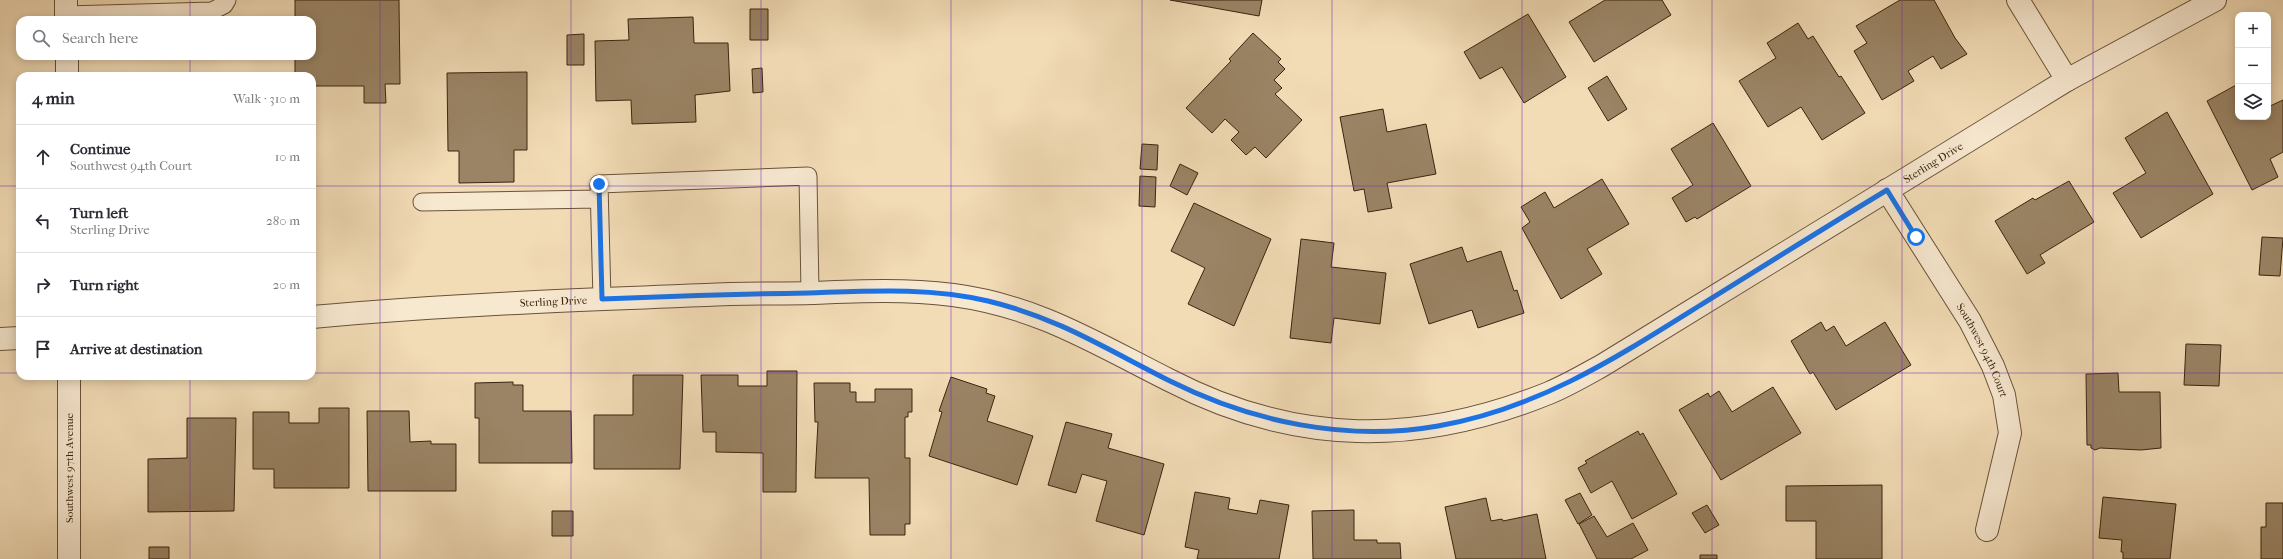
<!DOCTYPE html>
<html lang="en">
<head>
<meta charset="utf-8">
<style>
	body { margin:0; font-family:"IM FELL French Canon",serif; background:#f2f2f3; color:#2b2b33 }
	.controls { position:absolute; right:12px; top:12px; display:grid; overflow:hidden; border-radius:8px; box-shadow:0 2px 10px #0003 }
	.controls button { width:36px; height:36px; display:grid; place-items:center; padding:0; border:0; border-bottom:1px solid #e1e1e2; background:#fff; color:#2b2b33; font:20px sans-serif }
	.stop { position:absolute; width:12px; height:12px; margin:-9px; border:3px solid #1a73e8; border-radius:50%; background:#fff }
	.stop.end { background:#1a73e8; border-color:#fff; box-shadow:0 1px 4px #0008 }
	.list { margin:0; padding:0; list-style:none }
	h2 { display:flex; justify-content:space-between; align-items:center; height:52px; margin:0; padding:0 16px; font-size:17px }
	h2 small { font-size:13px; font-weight:400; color:#7c7c81 }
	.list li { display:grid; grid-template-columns:26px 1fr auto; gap:12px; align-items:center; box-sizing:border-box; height:64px; padding:0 16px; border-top:1px solid #e1e1e2 }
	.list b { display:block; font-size:15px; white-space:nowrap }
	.list p { margin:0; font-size:13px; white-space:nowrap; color:#7c7c81 }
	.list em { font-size:13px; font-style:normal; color:#7c7c81 }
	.icon { flex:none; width:22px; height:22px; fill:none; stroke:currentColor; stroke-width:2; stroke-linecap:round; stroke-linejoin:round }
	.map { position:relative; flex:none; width:2283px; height:559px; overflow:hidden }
	.search { position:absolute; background:#fff; box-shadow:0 2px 10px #0003; left:16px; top:16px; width:300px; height:44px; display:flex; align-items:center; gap:10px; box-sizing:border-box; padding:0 14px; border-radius:12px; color:#7c7c81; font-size:15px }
	.panel { position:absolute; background:#fff; box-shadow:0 2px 10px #0003; left:16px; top:72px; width:300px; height:308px; border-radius:12px }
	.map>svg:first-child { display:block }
</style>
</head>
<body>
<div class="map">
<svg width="2283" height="559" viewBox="0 0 2283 559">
	<rect width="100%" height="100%" fill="#f2dcb6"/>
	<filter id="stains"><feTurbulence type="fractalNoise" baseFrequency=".005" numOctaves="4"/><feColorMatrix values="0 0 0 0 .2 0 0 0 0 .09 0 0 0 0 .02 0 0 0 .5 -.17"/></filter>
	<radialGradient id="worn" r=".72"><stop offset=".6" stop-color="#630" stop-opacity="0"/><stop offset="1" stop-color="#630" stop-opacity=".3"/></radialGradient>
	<path fill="#9a8465" stroke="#3b240e" d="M 295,0 L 399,0 L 400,84 L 385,84 L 386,103 L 364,103 L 364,86 L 312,86 L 312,76 L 295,76 L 295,56 L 312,56 L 312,20 L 295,20 Z
		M 1170,0 L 1262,0 L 1259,16 Z
		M 1605,0 L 1662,0 L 1671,15 L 1594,62 L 1569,22 Z
		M 1900,0 L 1934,0 L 1955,38 L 1967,54 L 1941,69 L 1933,56 L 1908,71 L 1914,81 L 1882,100 L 1854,51 L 1867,43 L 1856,26 Z
		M 750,9 L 768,9 L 768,40 L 750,40 Z
		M 1528,14 L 1566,77 L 1524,103 L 1502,67 L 1480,79 L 1464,52 Z
		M 693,17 L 694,43 L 728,43 L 730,91 L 695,95 L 696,122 L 632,124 L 631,100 L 596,101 L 595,41 L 629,40 L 628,19 Z
		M 1798,23 L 1808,39 L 1813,36 L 1839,77 L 1841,76 L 1865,113 L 1822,140 L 1801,107 L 1768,127 L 1739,81 L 1776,58 L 1767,43 Z
		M 1253,33 L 1281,59 L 1278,62 L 1285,69 L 1274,80 L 1282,88 L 1275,94 L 1302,120 L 1266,158 L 1255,147 L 1246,155 L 1231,140 L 1239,132 L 1225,119 L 1212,133 L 1186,108 L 1231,61 L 1229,59 Z
		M 584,34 L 584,65 L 567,65 L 567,35 Z
		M 762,68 L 763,92 L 753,93 L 752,69 Z
		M 527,72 L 527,150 L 514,150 L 514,182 L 459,183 L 459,151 L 448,151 L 447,73 Z
		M 1607,76 L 1627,109 L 1608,121 L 1588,88 Z
		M 2238,84 L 2238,117 L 2268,117 L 2268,107 L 2283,100 L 2283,152 L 2270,159 L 2278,177 L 2252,190 L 2207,101 Z
		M 1383,109 L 1387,132 L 1426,124 L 1436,174 L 1387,183 L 1392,208 L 1368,212 L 1364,189 L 1354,191 L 1340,117 Z
		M 2167,112 L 2213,194 L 2141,238 L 2113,193 L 2146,173 L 2125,138 Z
		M 1713,123 L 1751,186 L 1697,219 L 1695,217 L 1686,222 L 1672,198 L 1693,185 L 1671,149 Z
		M 1142,144 L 1158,145 L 1157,170 L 1140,169 Z
		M 1180,164 L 1198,173 L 1187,195 L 1170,186 Z
		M 1140,176 L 1156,177 L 1155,207 L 1139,206 Z
		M 1602,179 L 1629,224 L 1587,249 L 1602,274 L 1561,299 L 1522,228 L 1530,222 L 1521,207 L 1545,192 L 1554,208 Z
		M 2069,181 L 2094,222 L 2040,255 L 2045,263 L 2027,274 L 1995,221 L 2033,198 L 2035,200 Z
		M 1194,203 L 1271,239 L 1234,326 L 1188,304 L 1205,268 L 1171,251 Z
		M 2262,237 L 2283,238 L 2280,276 L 2259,275 Z
		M 1301,239 L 1334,243 L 1331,267 L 1386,273 L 1380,324 L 1334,318 L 1331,343 L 1290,338 Z
		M 1462,247 L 1467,262 L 1501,251 L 1514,291 L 1517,290 L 1524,313 L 1478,328 L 1472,310 L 1429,324 L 1410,264 Z
		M 1821,322 L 1826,331 L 1834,326 L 1846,346 L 1885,322 L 1911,365 L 1836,410 L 1813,372 L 1810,374 L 1791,341 Z
		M 2186,344 L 2221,345 L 2219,386 L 2184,385 Z
		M 767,371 L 797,371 L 796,492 L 763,492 L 763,453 L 716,452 L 716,432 L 703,432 L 701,375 L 738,375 L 738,386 L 767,386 Z
		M 2118,373 L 2119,392 L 2160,392 L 2161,448 L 2141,450 L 2100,448 L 2095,450 L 2091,448 L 2091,445 L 2087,445 L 2086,374 Z
		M 633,375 L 683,375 L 680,469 L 594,469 L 594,415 L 633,415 Z
		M 951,377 L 987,389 L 986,393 L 995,396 L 987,421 L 1033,436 L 1017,485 L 929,456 L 942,412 L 939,411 Z
		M 513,382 L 513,385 L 523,385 L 523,411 L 571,411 L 572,463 L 479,463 L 479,418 L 475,418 L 475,383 Z
		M 814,383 L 850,383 L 850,392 L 856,392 L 856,402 L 875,402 L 875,389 L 912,389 L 912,412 L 908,412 L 908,417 L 905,417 L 905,458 L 910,458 L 910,524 L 905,524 L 905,535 L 870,535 L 869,478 L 815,478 L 818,422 L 815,422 Z
		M 1773,387 L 1801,433 L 1721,480 L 1679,410 L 1708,393 L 1710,397 L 1719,391 L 1732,412 Z
		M 319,408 L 349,408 L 349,488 L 274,488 L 274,469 L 253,469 L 253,412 L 289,412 L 289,423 L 319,423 Z
		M 367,411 L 409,411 L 410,442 L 431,441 L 431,444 L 456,444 L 456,491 L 368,491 Z
		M 187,418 L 236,418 L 234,511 L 148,512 L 148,459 L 187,458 Z
		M 1066,422 L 1112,434 L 1108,448 L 1164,464 L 1144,535 L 1096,521 L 1107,481 L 1082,474 L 1076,493 L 1048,485 Z
		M 1638,431 L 1640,435 L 1643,433 L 1677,494 L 1632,519 L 1612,481 L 1591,493 L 1578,468 L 1587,463 L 1585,461 Z
		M 1882,485 L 1882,559 L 1816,559 L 1816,521 L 1786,521 L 1786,486 Z
		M 1195,492 L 1230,498 L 1228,509 L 1257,514 L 1260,500 L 1289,505 L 1279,559 L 1197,559 L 1199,550 L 1185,547 Z
		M 1580,493 L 1592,515 L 1578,524 L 1565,500 Z
		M 2103,497 L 2176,504 L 2170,559 L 2123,559 L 2123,552 L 2121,552 L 2122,540 L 2099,538 Z
		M 1486,498 L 1491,521 L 1502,519 L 1503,521 L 1537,514 L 1546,559 L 1456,559 L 1445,507 Z
		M 2266,503 L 2283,503 L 2283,559 L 2261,559 L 2261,527 L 2266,527 Z
		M 1707,505 L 1719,525 L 1705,533 L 1692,513 Z
		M 1354,510 L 1354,540 L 1377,540 L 1377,543 L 1400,543 L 1401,559 L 1313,559 L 1312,511 Z
		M 552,511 L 573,511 L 573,536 L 552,536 Z
		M 1594,516 L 1607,537 L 1633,523 L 1648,550 L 1631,559 L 1597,559 L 1579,524 Z
		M 149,547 L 169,547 L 169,559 L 149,559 Z
		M 1700,555 L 1717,555 L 1717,559 L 1700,559 Z"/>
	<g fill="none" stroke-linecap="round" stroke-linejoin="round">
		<g stroke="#695238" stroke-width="19">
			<path id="service" d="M 66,15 L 212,11 L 224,5 L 227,0
				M 422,202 L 599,199
				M 602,299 L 599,184 L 808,176 L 810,293"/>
		</g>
		<g stroke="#695238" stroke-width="24">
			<g id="minor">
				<path d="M 2018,0 L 2067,80"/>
				<path id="s1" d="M 1887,190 L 1970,321 L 1993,366 L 2004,395 L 2010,433 L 1987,530"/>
				<path d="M 0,339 L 20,338"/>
			</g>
		</g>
		<g stroke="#695238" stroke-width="24">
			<g id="tertiary">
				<path d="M 66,20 L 66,0"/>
				<path d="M 67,56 L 67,76"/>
				<path id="s2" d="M 312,317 C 443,305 574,300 706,295 C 741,293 777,294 813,293 C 860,291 906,289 953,295 C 1037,306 1095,343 1169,380 C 1296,446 1418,446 1549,393 C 1568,385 1585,375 1603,365 L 2067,80 L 2215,0"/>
				<path d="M 69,376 L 69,559"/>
			</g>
		</g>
		<use href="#service" stroke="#f7e8d0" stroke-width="17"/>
		<use href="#minor" stroke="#f7e8d0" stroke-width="22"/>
		<use href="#tertiary" stroke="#f7e8d0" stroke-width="22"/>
	</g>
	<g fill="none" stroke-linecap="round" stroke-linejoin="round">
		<path stroke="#1a73e8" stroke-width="5" d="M 599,184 L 602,299 C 671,296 740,294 809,293 C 869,291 929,287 988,301 C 1059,318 1106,349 1170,381 C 1252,422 1347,442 1438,426 C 1537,409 1616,358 1699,306 C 1762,267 1824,228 1887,190 L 1916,237"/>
	</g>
	<path fill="none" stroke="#7b2cbf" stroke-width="1" stroke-opacity="0.55" d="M 190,0 L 190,20M 380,0 L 380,559M 571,0 L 571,559M 761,0 L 761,559M 951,0 L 951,559M 1142,0 L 1142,559M 1332,0 L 1332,559M 1522,0 L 1522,559M 1712,0 L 1712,559M 1902,0 L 1902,559M 2093,0 L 2093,559M 190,56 L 190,76M 0,186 L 20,186M 312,186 L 2283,186M 0,373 L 20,373M 312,373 L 2283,373M 190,376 L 190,559"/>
	<g text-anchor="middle" stroke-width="3.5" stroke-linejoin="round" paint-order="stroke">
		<g font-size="11" fill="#3b240e" stroke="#f7e8d0">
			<text dy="4" stroke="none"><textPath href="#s2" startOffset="1717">Sterling Drive</textPath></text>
			<text dy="4" stroke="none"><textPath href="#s2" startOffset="242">Sterling Drive</textPath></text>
			<text dy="4" stroke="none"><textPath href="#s1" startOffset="187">Southwest 94th Court</textPath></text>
			<text transform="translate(69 468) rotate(-90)" y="4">Southwest 97th Avenue</text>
		</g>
	</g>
	<rect width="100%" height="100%" filter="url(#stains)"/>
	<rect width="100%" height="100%" fill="url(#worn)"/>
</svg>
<div class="controls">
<button>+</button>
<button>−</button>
<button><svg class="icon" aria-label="layers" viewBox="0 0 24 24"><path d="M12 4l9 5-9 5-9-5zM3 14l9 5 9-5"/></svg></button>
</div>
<div class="stop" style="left:1916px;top:237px"></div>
<div class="stop end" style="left:599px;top:184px"></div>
<div class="search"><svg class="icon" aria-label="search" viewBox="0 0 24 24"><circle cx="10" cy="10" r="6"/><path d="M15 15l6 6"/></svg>Search here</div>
<section class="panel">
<h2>4 min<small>Walk · 310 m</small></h2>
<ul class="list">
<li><svg class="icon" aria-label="ahead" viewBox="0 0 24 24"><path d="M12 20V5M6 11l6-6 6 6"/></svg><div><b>Continue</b><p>Southwest 94th Court</p></div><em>10 m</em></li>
<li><svg class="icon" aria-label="left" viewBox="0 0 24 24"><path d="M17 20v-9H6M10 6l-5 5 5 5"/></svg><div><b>Turn left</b><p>Sterling Drive</p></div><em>280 m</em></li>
<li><svg class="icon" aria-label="right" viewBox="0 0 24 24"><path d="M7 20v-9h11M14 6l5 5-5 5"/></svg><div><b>Turn right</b></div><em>20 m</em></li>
<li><svg class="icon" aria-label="arrive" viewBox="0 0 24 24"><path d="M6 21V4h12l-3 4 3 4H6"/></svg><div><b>Arrive at destination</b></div></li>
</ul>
</section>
</div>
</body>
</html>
